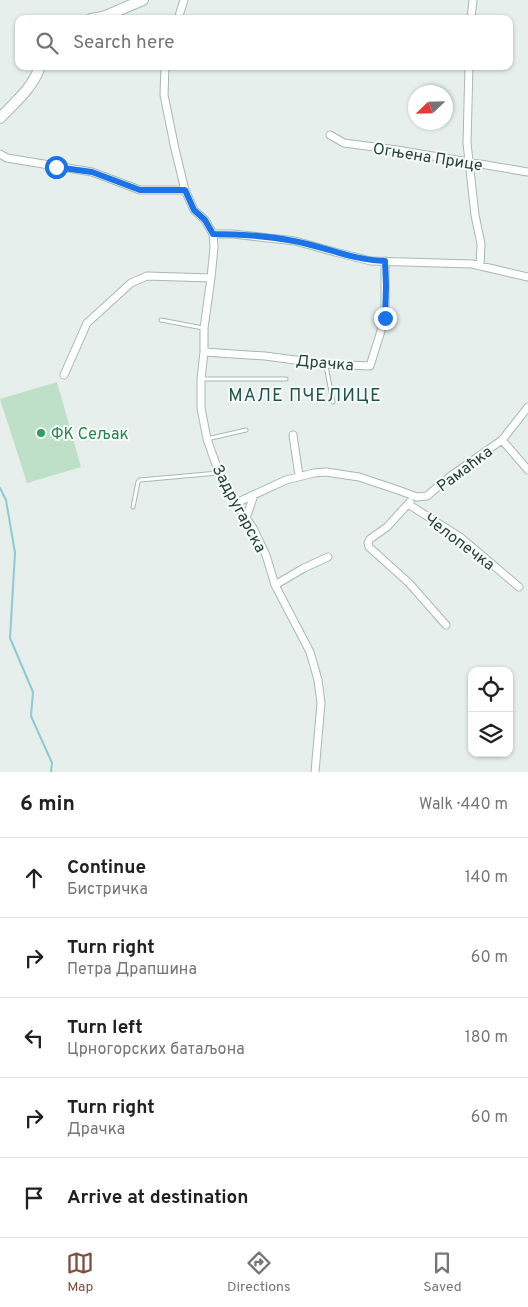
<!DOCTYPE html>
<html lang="en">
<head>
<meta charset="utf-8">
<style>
	body { margin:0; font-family:Overpass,sans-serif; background:#f6f6f6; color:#202124 }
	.controls { position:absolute; right:15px; bottom:15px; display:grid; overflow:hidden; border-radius:10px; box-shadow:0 1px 4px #0004 }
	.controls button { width:45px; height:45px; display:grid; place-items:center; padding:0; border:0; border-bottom:1px solid #e0e0e0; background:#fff; color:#202124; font:25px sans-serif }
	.compass { position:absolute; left:408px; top:85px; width:45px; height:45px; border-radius:50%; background:#fff; box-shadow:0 1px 4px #0004; rotate:247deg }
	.stop { position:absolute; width:15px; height:15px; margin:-11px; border:4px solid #1a73e8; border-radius:50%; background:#fff }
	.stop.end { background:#1a73e8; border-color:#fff; box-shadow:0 1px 5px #0008 }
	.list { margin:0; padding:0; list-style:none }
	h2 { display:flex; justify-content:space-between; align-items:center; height:65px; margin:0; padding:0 20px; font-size:21px }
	h2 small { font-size:16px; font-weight:400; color:#757577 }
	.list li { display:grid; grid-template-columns:32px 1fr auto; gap:15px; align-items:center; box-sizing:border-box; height:80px; padding:0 20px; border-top:1px solid #e0e0e0 }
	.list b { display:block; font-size:19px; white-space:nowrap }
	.list p { margin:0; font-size:16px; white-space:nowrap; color:#757577 }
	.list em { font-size:16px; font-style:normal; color:#757577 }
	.icon { flex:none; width:28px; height:28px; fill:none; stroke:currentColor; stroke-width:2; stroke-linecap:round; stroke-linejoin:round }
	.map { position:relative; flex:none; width:528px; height:772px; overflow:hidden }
	.search { position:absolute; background:#fff; box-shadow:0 1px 4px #0004; left:15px; right:15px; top:15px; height:55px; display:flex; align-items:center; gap:12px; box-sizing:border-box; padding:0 18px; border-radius:10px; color:#757577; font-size:19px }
	.sheet { height:465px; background:#fff }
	nav { display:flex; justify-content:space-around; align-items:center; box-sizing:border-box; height:70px; border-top:1px solid #e0e0e0; background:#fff; font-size:14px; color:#757577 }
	nav a { display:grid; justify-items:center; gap:2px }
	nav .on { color:#7f4e3f }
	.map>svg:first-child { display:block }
</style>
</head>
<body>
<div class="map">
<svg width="528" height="772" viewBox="0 0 528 772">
	<rect width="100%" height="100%" fill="#e6efeb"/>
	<path fill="#bfe0c8" d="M 57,382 L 81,467 L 27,483 L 0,399 Z"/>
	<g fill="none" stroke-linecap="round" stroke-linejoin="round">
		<path stroke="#8ec9d4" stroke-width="2" d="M 0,488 L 6,500 L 15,553 L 10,638 L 33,692 L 31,716 L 52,763 L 51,772"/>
		<g stroke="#a8b8b2" stroke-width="5">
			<path id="lane" d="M 161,320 L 203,328
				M 326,366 L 333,402
				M 202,379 L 286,379
				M 207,439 L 246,430
				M 133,507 L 138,482 L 140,480 L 218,473"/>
		</g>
		<g stroke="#a8b8b2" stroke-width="9">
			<path id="street" d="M 178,19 L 184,0
				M 471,19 L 473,0
				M 165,66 L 164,95 L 175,149 L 185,190 L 194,210 L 205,220 L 213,234 L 214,247 L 211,278 L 204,328 L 204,352 L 201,379 L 201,408 L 207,439 L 219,473 L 236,503 L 253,528 L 266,555 L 275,585 L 310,652 L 318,680 L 321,703 L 315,772
				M 469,66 L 467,143 L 475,215 L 481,244 L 480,266
				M 330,135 L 344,143 L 397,150 L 528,172
				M 0,154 L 7,158 L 92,172 L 140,190 L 185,190
				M 213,234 L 233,234 L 295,241 L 335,252 L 371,261 L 472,264 L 528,277
				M 204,352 L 265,356 L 325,364 L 370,366 L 385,318 L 385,261
				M 64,375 L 87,323 L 131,283 L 147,276 L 211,278
				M 293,435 L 299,476
				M 502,440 L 528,470
				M 410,502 L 408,504 L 460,537 L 519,587
				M 236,503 L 286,480 L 314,473 L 326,472 L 359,477 L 395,489 L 417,497 L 427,496 L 452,475 L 502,440 L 528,407
				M 408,504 L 387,527 L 370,539 L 368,543 L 369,547 L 409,583 L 446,625
				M 246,518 L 254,495
				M 275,585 L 304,568 L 328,557"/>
		</g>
		<g stroke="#a4bbb3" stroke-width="12">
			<path id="secondary" d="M 91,19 L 103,17 L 143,0
				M 0,118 C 15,102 33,88 40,66"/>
		</g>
		<use href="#lane" stroke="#fff" stroke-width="3"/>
		<use href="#street" stroke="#fff" stroke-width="7"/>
		<use href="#secondary" stroke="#fff" stroke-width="10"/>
	</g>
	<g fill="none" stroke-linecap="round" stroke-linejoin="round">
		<path stroke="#1a73e8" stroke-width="6" d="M 56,167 L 92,172 L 140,190 L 185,190 L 194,210 L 205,220 L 213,234 C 240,234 268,236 294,241 C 325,247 353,260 385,261 L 386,286 L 385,318"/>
	</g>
	<circle fill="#2e9e5b" stroke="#f7fbf9" stroke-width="2" cx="41" cy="433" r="5"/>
	<g text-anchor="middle" stroke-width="4" stroke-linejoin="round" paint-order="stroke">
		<g font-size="16" fill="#24423a" stroke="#f7fbf9">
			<text transform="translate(428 156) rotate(9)" y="6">Огњена Прице</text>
			<text transform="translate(325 362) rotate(5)" y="6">Драчка</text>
			<text transform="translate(464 468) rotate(-37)" y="6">Рамаћка</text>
			<text transform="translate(240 508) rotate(62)" y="6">Задругарска</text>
			<text transform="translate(460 541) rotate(37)" y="6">Челопечка</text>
		</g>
		<g font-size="16" fill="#27864d" stroke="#f7fbf9" text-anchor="start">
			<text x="51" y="439">ФК Сељак</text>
		</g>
		<g font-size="18" letter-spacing="1" fill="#1f5548" stroke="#f7fbf9">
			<text x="305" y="401">МАЛЕ ПЧЕЛИЦЕ</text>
		</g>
	</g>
</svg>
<div class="controls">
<button><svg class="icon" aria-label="locate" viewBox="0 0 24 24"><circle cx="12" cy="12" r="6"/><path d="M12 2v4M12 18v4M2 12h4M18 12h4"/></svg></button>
<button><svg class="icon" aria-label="layers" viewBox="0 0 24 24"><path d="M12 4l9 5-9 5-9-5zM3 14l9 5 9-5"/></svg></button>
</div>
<svg class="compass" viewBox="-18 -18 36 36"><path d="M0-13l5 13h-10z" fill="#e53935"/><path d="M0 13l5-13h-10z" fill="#757577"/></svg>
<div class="stop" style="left:56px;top:167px"></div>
<div class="stop end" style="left:385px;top:318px"></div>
<div class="search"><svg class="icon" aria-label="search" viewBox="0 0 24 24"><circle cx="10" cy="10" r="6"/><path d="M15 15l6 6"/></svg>Search here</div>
</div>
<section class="sheet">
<h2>6 min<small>Walk · 440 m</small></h2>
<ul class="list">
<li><svg class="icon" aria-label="ahead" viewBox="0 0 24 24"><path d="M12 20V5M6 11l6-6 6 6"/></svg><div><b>Continue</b><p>Бистричка</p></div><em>140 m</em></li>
<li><svg class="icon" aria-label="right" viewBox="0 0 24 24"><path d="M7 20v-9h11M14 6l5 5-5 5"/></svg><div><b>Turn right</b><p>Петра Драпшина</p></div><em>60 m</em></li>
<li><svg class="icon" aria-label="left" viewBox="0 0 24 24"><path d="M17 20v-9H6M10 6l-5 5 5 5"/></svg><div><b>Turn left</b><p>Црногорских батаљона</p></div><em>180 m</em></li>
<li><svg class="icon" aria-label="right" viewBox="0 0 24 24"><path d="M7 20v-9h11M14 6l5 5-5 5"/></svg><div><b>Turn right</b><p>Драчка</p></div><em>60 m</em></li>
<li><svg class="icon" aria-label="arrive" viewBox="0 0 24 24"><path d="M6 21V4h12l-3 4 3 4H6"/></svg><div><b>Arrive at destination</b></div></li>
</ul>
</section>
<nav>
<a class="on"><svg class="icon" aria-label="map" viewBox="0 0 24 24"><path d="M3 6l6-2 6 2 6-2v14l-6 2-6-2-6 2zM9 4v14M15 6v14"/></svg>Map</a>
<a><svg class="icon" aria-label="directions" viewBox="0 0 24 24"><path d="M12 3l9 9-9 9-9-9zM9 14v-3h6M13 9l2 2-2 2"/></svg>Directions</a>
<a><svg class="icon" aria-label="saved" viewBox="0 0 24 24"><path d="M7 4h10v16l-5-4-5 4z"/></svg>Saved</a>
</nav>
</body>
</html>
